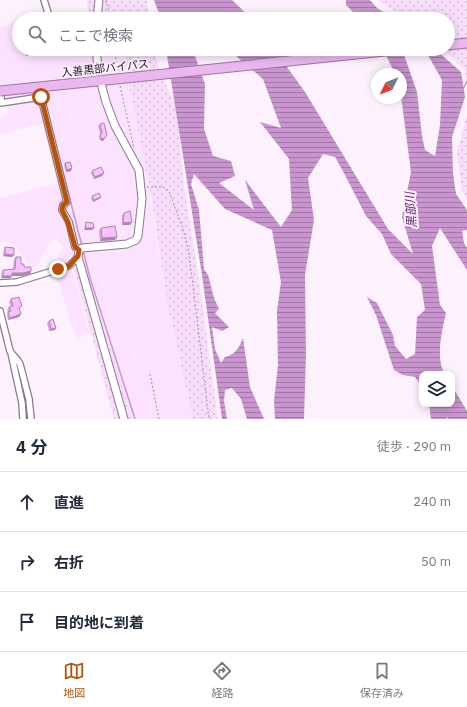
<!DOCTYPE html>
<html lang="ja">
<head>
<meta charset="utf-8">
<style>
	body { margin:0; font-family:"IBM Plex Sans","Noto Sans JP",sans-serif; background:#f2f2f3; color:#1f2937 }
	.controls { position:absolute; right:12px; bottom:12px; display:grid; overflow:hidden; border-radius:8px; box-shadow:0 2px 10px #0003 }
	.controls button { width:36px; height:36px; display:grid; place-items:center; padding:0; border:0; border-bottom:1px solid #e0e1e3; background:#fff; color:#1f2937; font:20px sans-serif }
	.compass { position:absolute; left:371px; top:68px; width:36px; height:36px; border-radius:50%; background:#fff; box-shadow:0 2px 10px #0003; rotate:227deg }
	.stop { position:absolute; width:12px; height:12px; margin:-9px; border:3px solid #b45309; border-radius:50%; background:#fff }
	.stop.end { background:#b45309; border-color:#fff; box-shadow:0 1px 4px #0008 }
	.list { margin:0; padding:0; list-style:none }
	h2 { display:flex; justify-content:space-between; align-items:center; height:52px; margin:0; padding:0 16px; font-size:17px }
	h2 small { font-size:13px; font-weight:400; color:#747a83 }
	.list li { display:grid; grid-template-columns:26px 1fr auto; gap:12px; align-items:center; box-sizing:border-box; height:60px; padding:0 16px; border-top:1px solid #e0e1e3 }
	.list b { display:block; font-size:15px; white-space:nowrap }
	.list em { font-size:13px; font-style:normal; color:#747a83 }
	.icon { flex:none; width:22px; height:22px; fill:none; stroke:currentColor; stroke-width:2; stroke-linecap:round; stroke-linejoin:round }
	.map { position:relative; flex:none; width:467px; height:419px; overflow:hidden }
	.search { position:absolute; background:#fff; box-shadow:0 2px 10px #0003; left:12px; right:12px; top:12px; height:44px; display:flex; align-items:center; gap:10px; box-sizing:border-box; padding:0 14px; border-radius:22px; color:#747a83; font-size:15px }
	.sheet { height:232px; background:#fff }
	nav { display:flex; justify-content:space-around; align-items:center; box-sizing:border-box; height:56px; border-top:1px solid #e0e1e3; background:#fff; font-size:11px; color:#747a83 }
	nav a { display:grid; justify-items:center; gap:2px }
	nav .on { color:#b45309 }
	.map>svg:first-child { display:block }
</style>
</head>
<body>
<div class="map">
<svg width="467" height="419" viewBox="0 0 467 419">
	<defs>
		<pattern id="grass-dots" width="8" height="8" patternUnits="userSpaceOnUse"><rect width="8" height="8" fill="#f7ddfa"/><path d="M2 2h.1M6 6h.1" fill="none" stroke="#d3bdd6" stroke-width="1.8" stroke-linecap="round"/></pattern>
		<pattern id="water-rules" width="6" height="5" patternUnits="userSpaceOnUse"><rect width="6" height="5" fill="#c895cf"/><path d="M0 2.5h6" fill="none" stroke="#a278a7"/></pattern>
	</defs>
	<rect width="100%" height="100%" fill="#fcf1fd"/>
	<path fill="#fbe2fe" d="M 19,20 L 19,49 L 122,49 L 147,172 L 161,267 L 172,325 L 193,419 L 132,419 L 84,264 L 71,268 L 90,333 L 77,339 L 71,325 L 58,279 L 55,265 L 63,246 L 57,241 L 53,240 L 48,245 L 37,266 L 30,268 L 15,244 L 4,242 L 0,243 L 0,198 L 58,183 L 43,123 L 0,135 L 0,119 L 9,113 L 0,83 L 0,27 Z"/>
	<path fill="url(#grass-dots)" d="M 87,0 L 147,0 L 150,19 L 89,19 Z
		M 378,0 L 467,0 L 467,82 L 465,70 L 442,49 L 448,49 L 448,19 L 406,19 Z
		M 122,49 L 154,49 L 158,66 L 176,108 L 184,185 L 199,280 L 218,419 L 193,419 L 167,301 L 151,194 Z
		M 467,115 L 467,199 L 462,191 L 457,152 Z
		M 85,266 L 132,419 L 114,419 L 74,269 Z"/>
	<path fill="url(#water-rules)" d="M 154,0 L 232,0 L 252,19 L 194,19 L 192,17 L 171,12 L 170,19 L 161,19 Z
		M 346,0 L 370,0 L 377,8 L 396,19 L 360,19 L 346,5 Z
		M 166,49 L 179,49 L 180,52 L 181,49 L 188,49 L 195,56 L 205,84 L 204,129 L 213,156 L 231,161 L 235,176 L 219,183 L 254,210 L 245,180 L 281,227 L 292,210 L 289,159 L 260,122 L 281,128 L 263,79 L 228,49 L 274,49 L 305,92 L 388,229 L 413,254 L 402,217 L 411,172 L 401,96 L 401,74 L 395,74 L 383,49 L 402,49 L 417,92 L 422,136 L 425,150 L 435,156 L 440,125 L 442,80 L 429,57 L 423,49 L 435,49 L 461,72 L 465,97 L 452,137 L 453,173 L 456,194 L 467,210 L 467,230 L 462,231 L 464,243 L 467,248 L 467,270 L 440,228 L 432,246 L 440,305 L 446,313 C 442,331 435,358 445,374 L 422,374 L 422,387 L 415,377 L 403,375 L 394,370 L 376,315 L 367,297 L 377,303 L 393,335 L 395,346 L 406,359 L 415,354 L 417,317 L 425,310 L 421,284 L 391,254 L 382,234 L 366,216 L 345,175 L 335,157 L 323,154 L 308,178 L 314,220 L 305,275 L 306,354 L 304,419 L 275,419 L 274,401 L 278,365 L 277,311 L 281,282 L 272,230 L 225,209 L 194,174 L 191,184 L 199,210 L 204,269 L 208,275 L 214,298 L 219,309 L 215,313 L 229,327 L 222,331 L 212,327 L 215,349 L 221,363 L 225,357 C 235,355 239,348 243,338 L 250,387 L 264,419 L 247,419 L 241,399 L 232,388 L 225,390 L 224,401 L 227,419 L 222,419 L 202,275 Z
		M 452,386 L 467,411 L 467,419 L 448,419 L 447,417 L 446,419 L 431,419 L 429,404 L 452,404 Z"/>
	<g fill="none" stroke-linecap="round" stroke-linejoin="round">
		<path stroke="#c895cf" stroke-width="1.5" d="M 463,89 L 467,81
			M 56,145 L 82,246
			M 83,250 L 90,278 L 135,419
			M 18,372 L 24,395 L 27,419"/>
		<path stroke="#dbd0dc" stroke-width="7" stroke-dasharray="7 3.5" stroke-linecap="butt" d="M 98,67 L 102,85"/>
		<g stroke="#8e7791" stroke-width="8">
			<path id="minor" d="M 44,0 L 50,19
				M 0,103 L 41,97 L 67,202 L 63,205 L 62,210 L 69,222 L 75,247 L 79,250
				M 1,103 L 1,96
				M 0,283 L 17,282 L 69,266 L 78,257
				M 0,311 L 10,351 C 13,356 17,358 20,364 L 29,399 L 31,419
				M 11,353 L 22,403 L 23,419"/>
		</g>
		<g stroke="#8e7791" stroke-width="9">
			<path id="tertiary" d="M 97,19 L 99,0
				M 96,49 L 98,67
				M 102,87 L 106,102 L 115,126 L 139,170 L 142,199 L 138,236 L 136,240 L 127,244 L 82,248 L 79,250 L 78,257 L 124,419"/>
		</g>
		<g stroke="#9e74a3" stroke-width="11">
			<path id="trunk" d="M 448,45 L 467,43
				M 97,81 L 404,49"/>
		</g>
		<path stroke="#9d939e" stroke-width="1" stroke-dasharray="2 2" stroke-linecap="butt" d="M 106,0 L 111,19
			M 115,49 L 117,71
			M 120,86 L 134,148
			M 147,187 L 163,187 L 169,191 L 182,226 L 188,248 L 192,277 L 209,419
			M 150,374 L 159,419"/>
		<use href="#minor" stroke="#fff" stroke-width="5.5"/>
		<use href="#tertiary" stroke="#fff" stroke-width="7"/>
		<use href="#trunk" stroke="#eab8ef" stroke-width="9"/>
		<g stroke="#9e74a3" stroke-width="11" stroke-linecap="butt">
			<path id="trunk-bridge" d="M 0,91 L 97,81"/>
		</g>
		<use href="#trunk-bridge" stroke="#eab8ef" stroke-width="9"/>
	</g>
	<path fill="#d4a5d9" d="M 19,32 L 19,41 L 14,43 L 12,36 L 13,34 Z
		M 23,49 L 42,49 L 26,56 Z
		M 100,124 L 107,135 L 103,141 L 100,140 L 99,138 L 100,134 L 98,126 Z
		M 65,163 L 71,171 L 66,172 L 64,165 Z
		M 92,171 L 102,176 L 94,179 L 91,173 Z
		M 92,196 L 101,197 L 99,199 L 93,202 L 91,198 Z
		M 124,213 L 130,225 L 122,225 L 122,215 Z
		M 101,228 L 115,240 L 100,241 L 99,231 Z
		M 5,247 L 12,257 L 3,256 L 4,249 Z
		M 16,257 L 21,264 L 24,267 L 31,271 L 30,274 L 22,276 L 12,276 L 10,278 L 1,278 L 2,272 L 3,270 L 13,269 L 14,259 Z
		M 11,299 L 22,306 L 19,309 L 21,314 L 19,317 L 8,320 L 7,314 L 8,312 L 7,310 L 9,307 L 11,307 L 9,302 Z
		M 49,321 L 56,328 L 55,330 L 49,331 L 47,323 Z"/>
	<path fill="#ac86b0" d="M 19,39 L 19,41 L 14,43 L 15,40 Z
		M 36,49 L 42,49 L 26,56 L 28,52 Z
		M 101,138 L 104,139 L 103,141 L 100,140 Z
		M 72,168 L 71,171 L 66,172 L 67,170 Z
		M 104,173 L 102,176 L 94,179 L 95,177 Z
		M 101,197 L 99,199 L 93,202 L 94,200 Z
		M 132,222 L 130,225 L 122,225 L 123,223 Z
		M 85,228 L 94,228 L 92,230 L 84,230 Z
		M 117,237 L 115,240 L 100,241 L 102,238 Z
		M 5,254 L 14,255 L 12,257 L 3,256 Z
		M 31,271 L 30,274 L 22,276 L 12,276 L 10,278 L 1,278 L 3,276 L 12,273 Z
		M 21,314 L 19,317 L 8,320 L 10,318 Z
		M 56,328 L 55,330 L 49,331 L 51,329 Z"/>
	<path fill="#f6c0fc" stroke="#ac86b0" d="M 19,32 L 19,39 L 15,40 L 13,34 Z
		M 27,49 L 36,49 L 28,52 Z
		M 104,123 L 107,135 L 104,139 L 101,138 L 100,136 L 102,132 L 100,124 Z
		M 70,162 L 72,168 L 67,170 L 65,163 Z
		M 101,167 L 104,173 L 95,177 L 92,171 Z
		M 99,193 L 101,197 L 94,200 L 92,196 Z
		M 130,211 L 132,222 L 123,223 L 124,213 Z
		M 86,222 L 93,223 L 94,228 L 85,228 Z
		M 115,226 L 117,237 L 102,238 L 101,228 Z
		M 5,247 L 14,248 L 14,255 L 5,254 Z
		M 16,257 L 21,257 L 21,264 L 24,264 L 24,267 L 31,267 L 31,271 L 23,273 L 12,273 L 12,276 L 3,276 L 3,270 L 15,269 Z
		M 19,297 L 22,306 L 19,308 L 21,314 L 10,318 L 8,312 L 11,311 L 9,307 L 13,306 L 11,299 Z
		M 53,319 L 56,328 L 51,329 L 49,321 Z"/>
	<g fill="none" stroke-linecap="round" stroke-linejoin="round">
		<path stroke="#b45309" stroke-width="5" d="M 41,97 L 67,202 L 63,205 L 62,210 L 68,222 L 75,247 L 79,250 L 78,256 L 69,266 L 58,269"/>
	</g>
	<g text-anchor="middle" stroke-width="4" stroke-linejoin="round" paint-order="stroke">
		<g font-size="11" fill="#1d141e" stroke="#fcf1fd">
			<text transform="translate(105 68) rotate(-6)" y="4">入善黒部バイパス</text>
		</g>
		<g font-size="12" font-style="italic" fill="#5a1d63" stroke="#fcf1fd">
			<text transform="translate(411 210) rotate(-94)" y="4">黒部川</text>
		</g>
	</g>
</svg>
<div class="controls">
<button><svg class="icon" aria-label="layers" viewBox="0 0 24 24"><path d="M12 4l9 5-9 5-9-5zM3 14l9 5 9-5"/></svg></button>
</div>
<svg class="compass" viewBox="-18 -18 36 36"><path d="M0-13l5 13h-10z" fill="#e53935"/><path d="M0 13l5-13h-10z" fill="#747a83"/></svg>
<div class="stop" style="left:41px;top:97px"></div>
<div class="stop end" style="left:58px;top:269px"></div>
<div class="search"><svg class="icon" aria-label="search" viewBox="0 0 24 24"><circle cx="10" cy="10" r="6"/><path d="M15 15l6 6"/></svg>ここで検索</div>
</div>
<section class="sheet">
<h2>4 分<small>徒歩 · 290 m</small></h2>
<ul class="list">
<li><svg class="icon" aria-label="ahead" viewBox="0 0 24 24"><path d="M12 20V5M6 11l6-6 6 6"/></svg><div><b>直進</b></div><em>240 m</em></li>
<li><svg class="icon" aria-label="right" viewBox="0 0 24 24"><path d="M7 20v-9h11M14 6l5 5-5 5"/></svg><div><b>右折</b></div><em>50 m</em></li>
<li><svg class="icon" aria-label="arrive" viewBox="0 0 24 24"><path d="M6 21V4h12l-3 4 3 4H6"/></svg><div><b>目的地に到着</b></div></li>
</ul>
</section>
<nav>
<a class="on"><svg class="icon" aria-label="map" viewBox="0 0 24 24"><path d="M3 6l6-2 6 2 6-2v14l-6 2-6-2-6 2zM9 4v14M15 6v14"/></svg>地図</a>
<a><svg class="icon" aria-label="directions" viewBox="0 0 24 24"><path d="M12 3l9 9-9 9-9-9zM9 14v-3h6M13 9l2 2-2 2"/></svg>経路</a>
<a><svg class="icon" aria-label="saved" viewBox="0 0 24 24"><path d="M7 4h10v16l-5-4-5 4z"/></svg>保存済み</a>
</nav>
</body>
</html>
